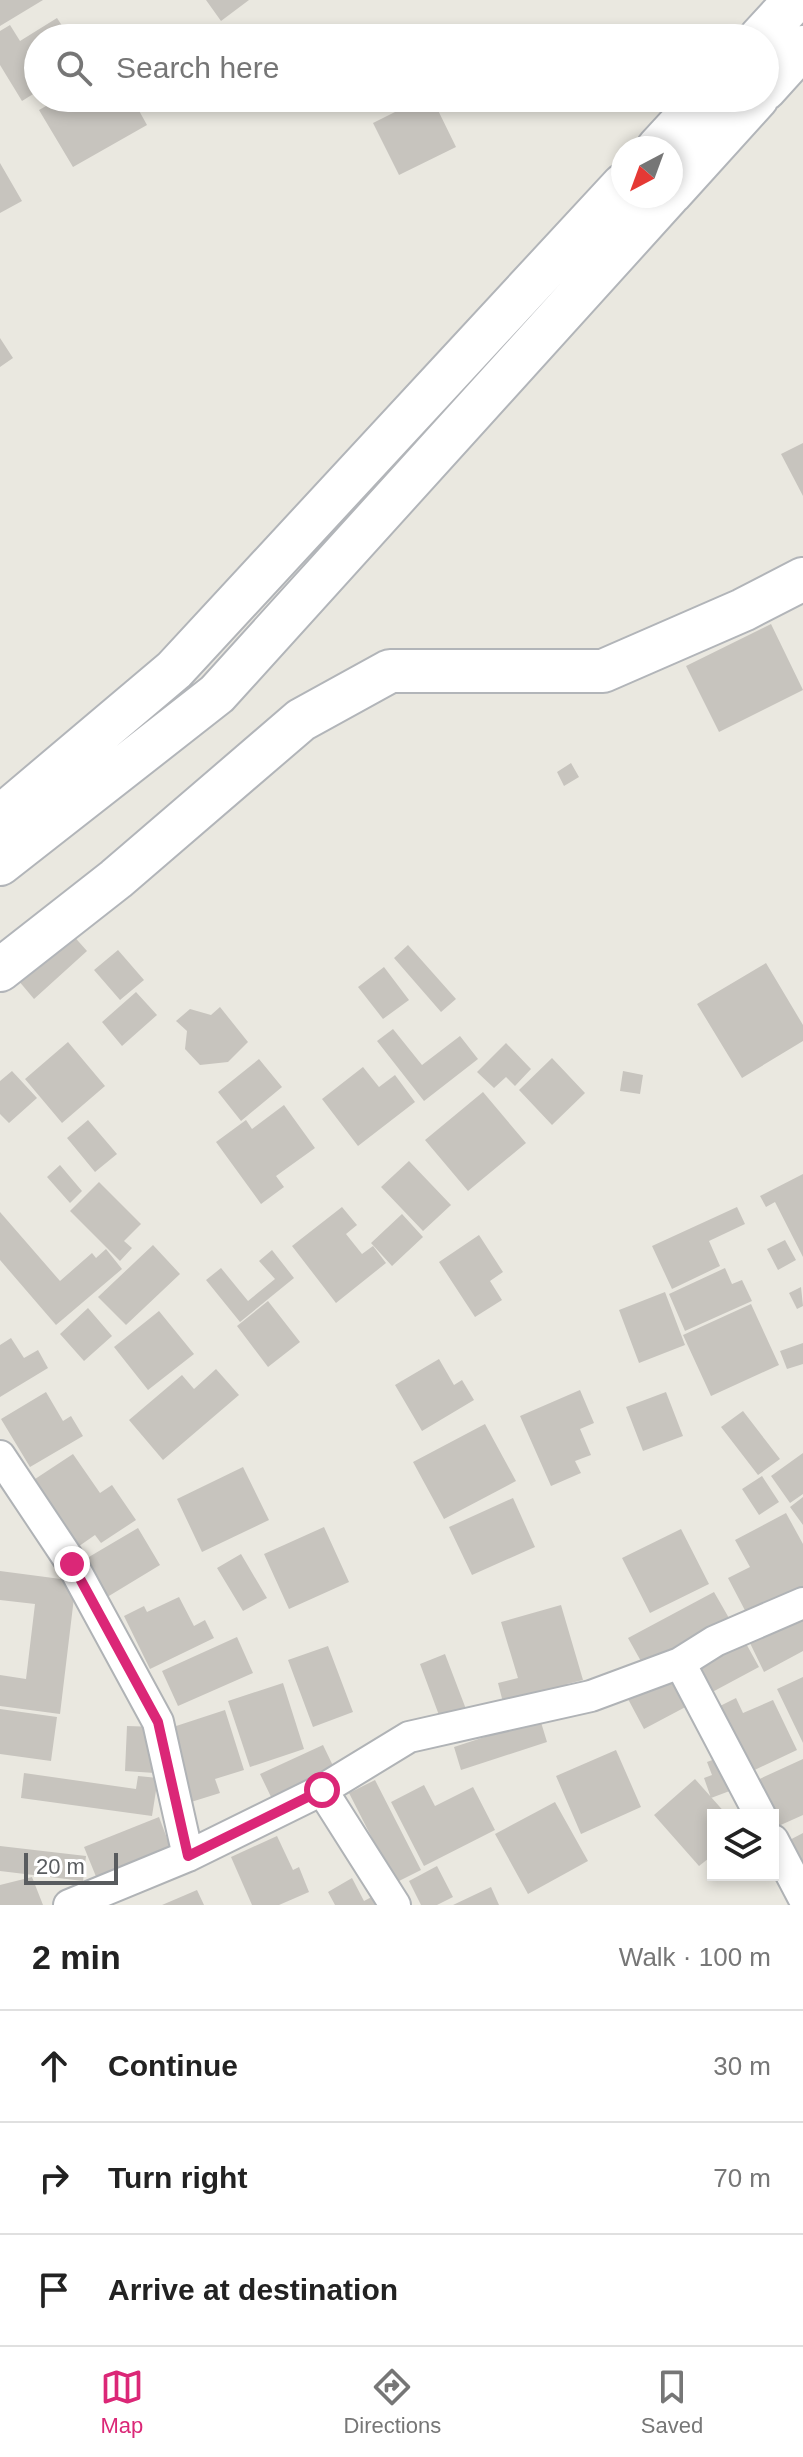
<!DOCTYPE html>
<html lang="en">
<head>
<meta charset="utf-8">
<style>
	body { margin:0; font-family:Helvetica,sans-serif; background:#f2f2f2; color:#222 }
	.controls { position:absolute; right:24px; bottom:24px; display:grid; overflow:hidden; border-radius:0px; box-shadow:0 4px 12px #0003 }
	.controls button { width:72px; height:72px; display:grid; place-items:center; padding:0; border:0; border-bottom:2px solid #e0e0e0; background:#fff; color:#222; font:40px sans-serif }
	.compass { position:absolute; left:611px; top:136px; width:72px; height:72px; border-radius:50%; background:#fff; box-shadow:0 4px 12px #0003; rotate:221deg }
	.scale { position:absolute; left:24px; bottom:20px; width:94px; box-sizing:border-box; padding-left:8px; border:4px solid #595c5f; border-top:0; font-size:22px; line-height:28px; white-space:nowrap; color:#595c5f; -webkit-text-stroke:6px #fff; paint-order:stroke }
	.stop { position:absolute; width:24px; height:24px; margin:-18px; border:6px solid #db2777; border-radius:50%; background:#fff }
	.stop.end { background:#db2777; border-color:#fff; box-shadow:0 2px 8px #0008 }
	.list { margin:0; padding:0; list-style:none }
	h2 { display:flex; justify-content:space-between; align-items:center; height:104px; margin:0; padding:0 32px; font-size:34px }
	h2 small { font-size:26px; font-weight:400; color:#767676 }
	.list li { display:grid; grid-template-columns:52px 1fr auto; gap:24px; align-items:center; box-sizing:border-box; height:112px; padding:0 32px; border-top:2px solid #e0e0e0 }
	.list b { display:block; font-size:30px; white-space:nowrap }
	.list em { font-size:26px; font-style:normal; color:#767676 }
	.icon { flex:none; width:44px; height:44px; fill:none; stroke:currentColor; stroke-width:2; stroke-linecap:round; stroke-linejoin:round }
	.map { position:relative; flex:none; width:803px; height:1905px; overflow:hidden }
	.search { position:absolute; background:#fff; box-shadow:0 4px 12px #0003; left:24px; right:24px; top:24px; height:88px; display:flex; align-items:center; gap:20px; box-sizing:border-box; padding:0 28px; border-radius:44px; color:#767676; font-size:30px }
	.sheet { height:440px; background:#fff }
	nav { display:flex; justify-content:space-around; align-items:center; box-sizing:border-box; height:112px; border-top:2px solid #e0e0e0; background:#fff; font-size:22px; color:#767676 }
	nav a { display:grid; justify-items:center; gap:4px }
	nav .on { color:#db2777 }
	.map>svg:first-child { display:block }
</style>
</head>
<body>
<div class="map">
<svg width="803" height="1905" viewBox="0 0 803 1905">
	<rect width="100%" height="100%" fill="#eae8e0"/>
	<path fill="#c7c4be" d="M 0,0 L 43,0 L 0,26 Z
		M 206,0 L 249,0 L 221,21 Z
		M 57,18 L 70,38 L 38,38 L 38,91 L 22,101 L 0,65 L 0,31 L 10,25 L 20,41 Z
		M 60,98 L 132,98 L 147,125 L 73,167 L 39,110 Z
		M 423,98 L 432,98 L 456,147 L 399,175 L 373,123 Z
		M 0,163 L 22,201 L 0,213 Z
		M 0,338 L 13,358 L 0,367 Z
		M 803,443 L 803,496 L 781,454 Z
		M 771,624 L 803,690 L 719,732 L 686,666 Z
		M 571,763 L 579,777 L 564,786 L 557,772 Z
		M 71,933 L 87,951 L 34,999 L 18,980 Z
		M 408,945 L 456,999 L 441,1012 L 394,958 Z
		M 118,950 L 144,980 L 120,1000 L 94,970 Z
		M 766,963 L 803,1025 L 803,1041 L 742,1078 L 697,1004 Z
		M 384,967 L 409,1000 L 383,1019 L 358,987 Z
		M 136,992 L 157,1015 L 122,1046 L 102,1022 Z
		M 220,1007 L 248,1042 L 228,1062 L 200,1065 L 185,1049 L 187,1031 L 176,1021 L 190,1009 L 211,1015 Z
		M 393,1029 L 422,1065 L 460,1036 L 478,1059 L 424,1101 L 377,1041 Z
		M 68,1042 L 105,1086 L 62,1123 L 25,1079 Z
		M 506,1043 L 531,1069 L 515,1086 L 506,1077 L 494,1088 L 477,1072 Z
		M 552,1058 L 585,1093 L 552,1125 L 519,1090 Z
		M 259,1059 L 282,1087 L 241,1121 L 218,1092 Z
		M 363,1067 L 379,1087 L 395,1075 L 415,1102 L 358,1146 L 322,1099 Z
		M 12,1071 L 37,1098 L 9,1123 L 0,1114 L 0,1081 Z
		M 623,1071 L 643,1075 L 640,1094 L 620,1091 Z
		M 483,1092 L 526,1143 L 468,1191 L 425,1140 Z
		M 284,1105 L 315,1148 L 276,1176 L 284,1187 L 261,1204 L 216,1142 L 246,1120 L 252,1129 Z
		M 88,1120 L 117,1154 L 95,1172 L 67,1138 Z
		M 409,1161 L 451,1205 L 423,1231 L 381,1187 Z
		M 60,1165 L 82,1191 L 70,1203 L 47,1177 Z
		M 803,1174 L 803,1257 L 775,1202 L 766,1207 L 760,1196 Z
		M 99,1182 L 141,1224 L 124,1241 L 132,1248 L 120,1261 L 70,1211 Z
		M 342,1207 L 357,1225 L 346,1234 L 362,1254 L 373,1246 L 386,1263 L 336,1303 L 292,1246 Z
		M 737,1207 L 745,1224 L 709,1241 L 720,1266 L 672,1289 L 652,1246 Z
		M 0,1212 L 60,1281 L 92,1253 L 96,1258 L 106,1249 L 122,1269 L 56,1325 L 0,1260 Z
		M 402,1214 L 423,1237 L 392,1266 L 371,1243 Z
		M 479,1235 L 503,1272 L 490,1281 L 502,1300 L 475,1317 L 439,1262 Z
		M 785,1240 L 796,1260 L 778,1270 L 767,1249 Z
		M 153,1245 L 180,1274 L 126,1325 L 98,1297 Z
		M 272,1250 L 294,1278 L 240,1322 L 206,1280 L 221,1268 L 248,1301 L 275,1279 L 259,1261 Z
		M 725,1268 L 732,1284 L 742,1280 L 752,1301 L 685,1331 L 669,1294 Z
		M 801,1287 L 803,1306 L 797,1309 L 789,1293 Z
		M 665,1292 L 685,1345 L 639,1363 L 619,1310 Z
		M 268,1301 L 300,1342 L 268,1367 L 237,1326 Z
		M 751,1304 L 779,1365 L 711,1396 L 683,1335 Z
		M 88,1308 L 112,1336 L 84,1361 L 60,1334 Z
		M 159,1311 L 194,1354 L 148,1390 L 114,1347 Z
		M 11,1338 L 24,1358 L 38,1350 L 48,1368 L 0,1397 L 0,1345 Z
		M 803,1343 L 803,1364 L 787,1369 L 780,1351 Z
		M 439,1359 L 454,1385 L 462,1380 L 474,1400 L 422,1431 L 395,1385 Z
		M 216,1369 L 239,1395 L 163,1460 L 129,1420 L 182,1375 L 194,1389 Z
		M 580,1390 L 594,1423 L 580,1429 L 591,1455 L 575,1461 L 581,1473 L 551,1486 L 520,1416 Z
		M 46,1392 L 63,1421 L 71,1416 L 83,1436 L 30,1467 L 1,1419 Z
		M 666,1392 L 683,1436 L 643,1451 L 626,1407 Z
		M 743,1411 L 780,1459 L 758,1475 L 721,1427 Z
		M 485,1424 L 516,1481 L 444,1519 L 413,1462 Z
		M 803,1453 L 803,1494 L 790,1503 L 771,1476 Z
		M 73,1454 L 100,1493 L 112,1485 L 136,1520 L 101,1543 L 95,1535 L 72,1551 L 29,1483 Z
		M 243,1467 L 269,1520 L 202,1552 L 177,1499 Z
		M 762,1476 L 779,1502 L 759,1515 L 742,1489 Z
		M 803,1497 L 803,1525 L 790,1507 Z
		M 513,1498 L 535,1547 L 472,1575 L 449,1527 Z
		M 786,1513 L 803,1544 L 803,1589 L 749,1618 L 728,1578 L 750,1567 L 735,1540 Z
		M 324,1527 L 349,1582 L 289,1609 L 264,1554 Z
		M 138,1528 L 160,1565 L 99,1602 L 77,1564 Z
		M 681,1529 L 709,1584 L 650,1613 L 622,1558 Z
		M 241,1554 L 267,1598 L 243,1611 L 217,1568 Z
		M 0,1571 L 76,1581 L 60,1714 L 0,1706 L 0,1675 L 26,1679 L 35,1604 L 0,1600 Z
		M 714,1592 L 733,1625 L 647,1672 L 628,1638 Z
		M 179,1597 L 194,1626 L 205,1620 L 214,1638 L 150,1669 L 124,1616 L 144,1606 L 147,1612 Z
		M 561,1605 L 583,1680 L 567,1684 L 570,1696 L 506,1714 L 498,1683 L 518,1678 L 501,1622 Z
		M 803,1617 L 803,1651 L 764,1672 L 749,1641 Z
		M 237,1637 L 253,1673 L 178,1706 L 162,1671 Z
		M 743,1638 L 759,1667 L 703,1697 L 687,1667 Z
		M 328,1646 L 353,1712 L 313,1727 L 288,1660 Z
		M 445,1654 L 469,1717 L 443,1726 L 420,1664 Z
		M 676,1673 L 693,1703 L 644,1729 L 628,1699 Z
		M 803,1677 L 803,1743 L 777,1689 Z
		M 283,1683 L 304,1749 L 250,1767 L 228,1701 Z
		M 736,1698 L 743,1713 L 773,1700 L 797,1750 L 744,1775 L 712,1710 Z
		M 0,1709 L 57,1717 L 51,1761 L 0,1754 Z
		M 225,1710 L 244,1770 L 215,1779 L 220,1793 L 191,1802 L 167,1729 Z
		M 540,1719 L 547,1742 L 461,1770 L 454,1747 Z
		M 127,1726 L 158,1727 L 155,1773 L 125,1771 Z
		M 323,1745 L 336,1772 L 273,1801 L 260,1774 Z
		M 616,1750 L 641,1807 L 581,1834 L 556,1776 Z
		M 723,1756 L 735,1789 L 711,1798 L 704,1778 L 712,1775 L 707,1762 Z
		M 803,1759 L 803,1815 L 774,1828 L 773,1815 L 753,1782 Z
		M 24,1773 L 136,1789 L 138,1776 L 158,1778 L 152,1816 L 21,1798 Z
		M 695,1779 L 727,1815 L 713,1815 L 713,1855 L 699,1866 L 654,1815 Z
		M 375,1780 L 421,1870 L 395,1883 L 349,1793 Z
		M 424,1785 L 435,1806 L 473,1787 L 495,1830 L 424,1866 L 391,1802 Z
		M 555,1802 L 588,1861 L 528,1894 L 495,1834 Z
		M 159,1817 L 171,1849 L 97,1879 L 84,1847 Z
		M 803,1833 L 803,1878 L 782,1844 Z
		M 277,1836 L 293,1870 L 299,1867 L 309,1892 L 279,1905 L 252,1905 L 231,1857 Z
		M 0,1846 L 86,1856 L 83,1881 L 0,1871 Z
		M 437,1866 L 453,1897 L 437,1905 L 421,1905 L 409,1881 Z
		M 32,1877 L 43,1905 L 0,1905 L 0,1885 Z
		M 352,1878 L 364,1901 L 381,1892 L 389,1905 L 335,1905 L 328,1892 Z
		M 491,1887 L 499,1905 L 453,1905 Z
		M 197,1890 L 204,1905 L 162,1905 Z"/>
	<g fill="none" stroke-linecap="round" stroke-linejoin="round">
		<g stroke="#b0b3b6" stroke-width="34">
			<path id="street" d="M 0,1456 L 72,1564 L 158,1722 L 188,1856
				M 680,1663 L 760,1815
				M 322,1790 L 395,1905
				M 773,1840 L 803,1897
				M 69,1905 L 188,1856 L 322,1790 L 409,1737 L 591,1696 L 680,1663 L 715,1641 L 803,1603"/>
		</g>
		<g stroke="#b2b5b9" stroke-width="46">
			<path id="secondary" d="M 760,38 L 795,0
				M 765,89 L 803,47
				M 658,148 L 704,98
				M 671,193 L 757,98
				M 0,817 L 174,670 L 623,185
				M 0,864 L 217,694 L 668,196
				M 0,970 L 116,879 L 301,720 L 390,671 L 603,671 L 743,610 L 803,579"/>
		</g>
		<use href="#street" stroke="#fff" stroke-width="30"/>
		<use href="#secondary" stroke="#fff" stroke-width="42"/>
	</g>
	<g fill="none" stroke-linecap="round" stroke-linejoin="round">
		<path stroke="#db2777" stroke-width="10" d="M 72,1564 L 158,1722 L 188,1856 L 322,1790"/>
	</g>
</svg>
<div class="controls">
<button><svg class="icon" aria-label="layers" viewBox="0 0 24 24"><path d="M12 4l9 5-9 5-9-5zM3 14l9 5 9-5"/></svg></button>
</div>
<svg class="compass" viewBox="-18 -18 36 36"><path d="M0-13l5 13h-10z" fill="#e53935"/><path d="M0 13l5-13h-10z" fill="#767676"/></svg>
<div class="scale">20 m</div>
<div class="stop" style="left:322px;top:1790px"></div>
<div class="stop end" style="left:72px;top:1564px"></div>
<div class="search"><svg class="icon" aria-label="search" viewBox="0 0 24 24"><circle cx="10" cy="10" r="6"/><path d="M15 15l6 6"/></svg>Search here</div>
</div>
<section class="sheet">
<h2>2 min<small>Walk · 100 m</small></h2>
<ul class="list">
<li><svg class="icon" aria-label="ahead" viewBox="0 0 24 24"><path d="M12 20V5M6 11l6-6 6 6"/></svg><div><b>Continue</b></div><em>30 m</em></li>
<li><svg class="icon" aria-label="right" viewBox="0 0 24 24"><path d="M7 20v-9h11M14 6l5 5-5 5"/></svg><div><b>Turn right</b></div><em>70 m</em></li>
<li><svg class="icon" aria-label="arrive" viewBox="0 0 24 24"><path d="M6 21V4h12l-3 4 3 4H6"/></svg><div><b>Arrive at destination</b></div></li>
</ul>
</section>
<nav>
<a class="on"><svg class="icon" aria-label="map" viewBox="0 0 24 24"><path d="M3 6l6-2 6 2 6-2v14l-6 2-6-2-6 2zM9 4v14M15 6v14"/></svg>Map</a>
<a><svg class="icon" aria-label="directions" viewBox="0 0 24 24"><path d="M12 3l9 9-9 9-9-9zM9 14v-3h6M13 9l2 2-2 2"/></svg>Directions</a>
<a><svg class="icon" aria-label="saved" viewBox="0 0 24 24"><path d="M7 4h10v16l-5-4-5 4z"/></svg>Saved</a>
</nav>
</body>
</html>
